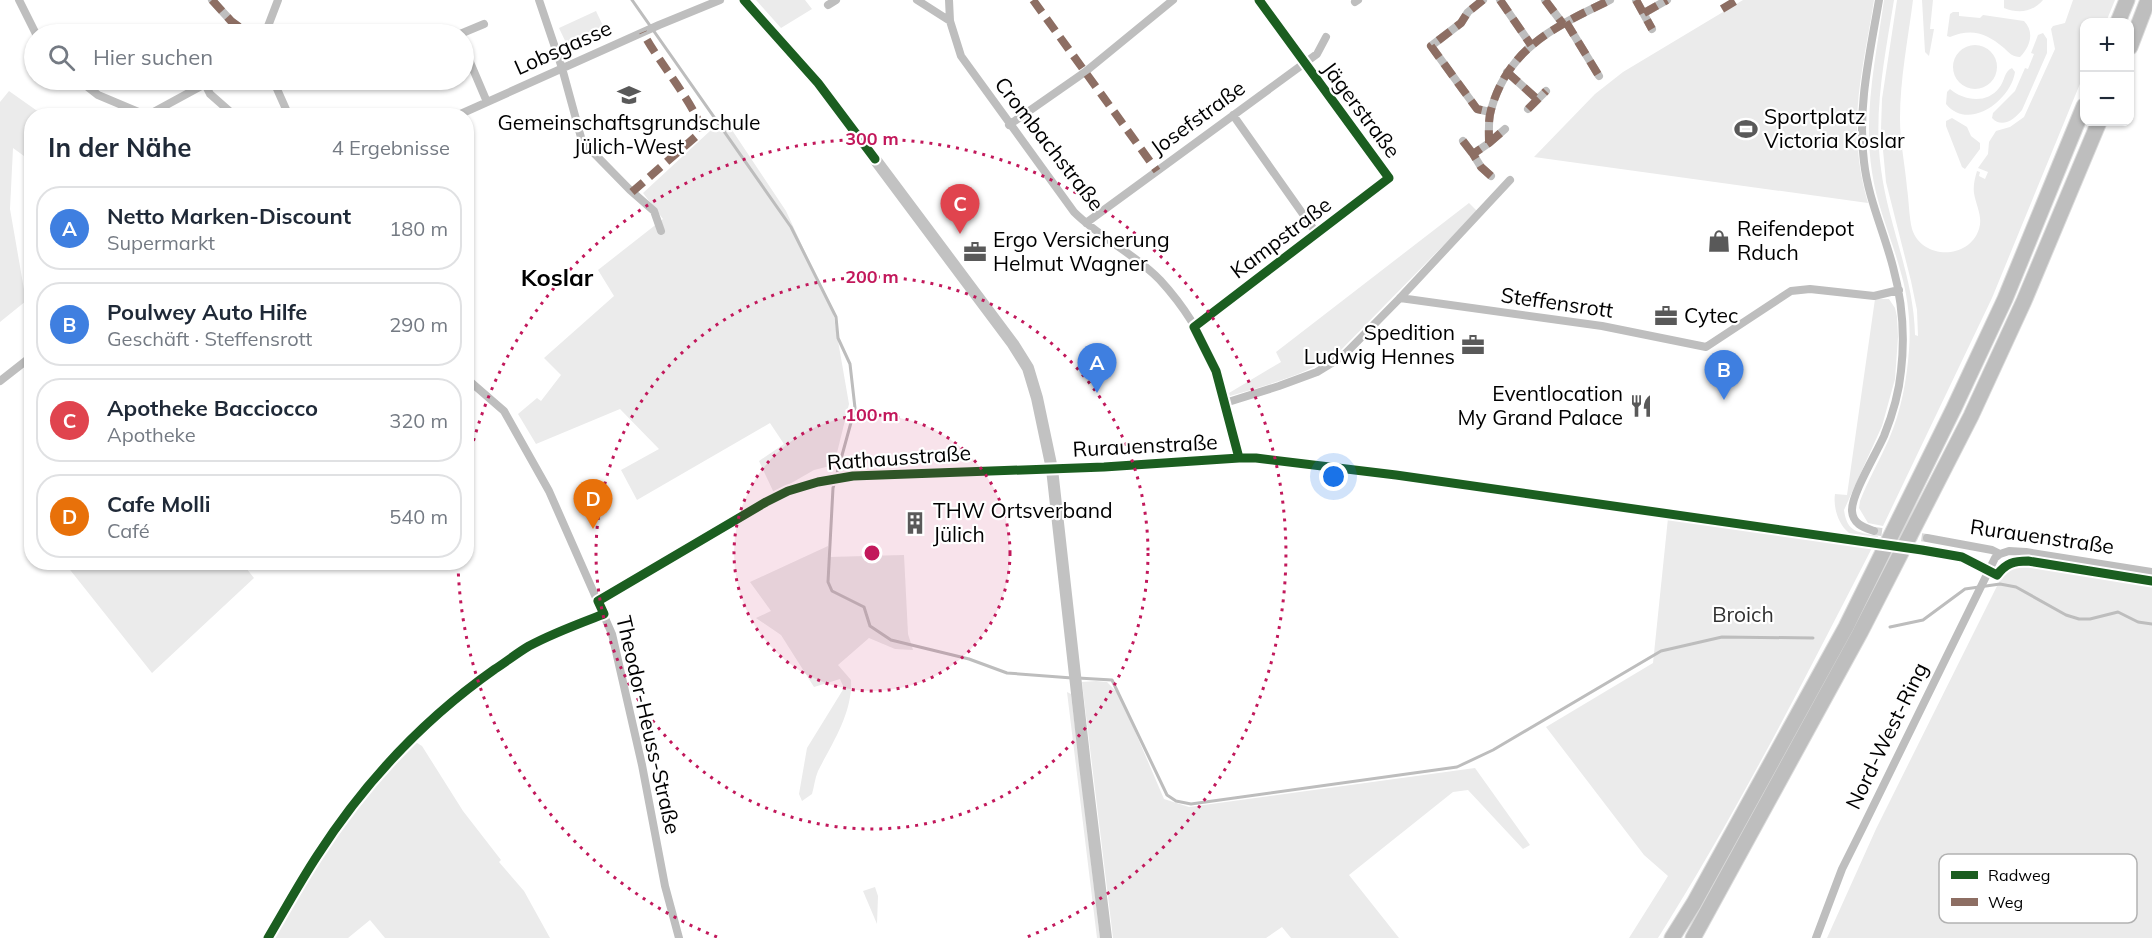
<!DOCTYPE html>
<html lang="de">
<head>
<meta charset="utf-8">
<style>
	body { margin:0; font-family:Mulish,sans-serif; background:#f2f2f3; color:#1f2937 }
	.controls { position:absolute; right:18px; top:18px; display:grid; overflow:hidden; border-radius:12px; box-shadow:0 2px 4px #0004 }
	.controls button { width:54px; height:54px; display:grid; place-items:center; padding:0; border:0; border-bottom:2px solid #e0e1e3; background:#fff; color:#1f2937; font:30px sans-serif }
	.you { position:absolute; left:1334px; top:477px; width:21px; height:21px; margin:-15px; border:4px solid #fff; border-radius:50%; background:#1a73e8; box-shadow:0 0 0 9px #1a73e833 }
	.badge { display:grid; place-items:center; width:39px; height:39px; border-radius:50%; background:#2563eb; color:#fff; font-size:20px; font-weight:700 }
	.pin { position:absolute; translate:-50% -50px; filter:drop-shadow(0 2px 3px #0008) }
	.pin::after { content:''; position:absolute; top:32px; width:21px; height:18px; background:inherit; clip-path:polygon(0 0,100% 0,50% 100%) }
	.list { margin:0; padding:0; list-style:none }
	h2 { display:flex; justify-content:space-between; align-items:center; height:78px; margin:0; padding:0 24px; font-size:26px }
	h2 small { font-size:20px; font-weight:400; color:#747a83 }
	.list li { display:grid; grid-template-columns:39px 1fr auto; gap:18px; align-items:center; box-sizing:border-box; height:84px; margin:0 12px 12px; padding:0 12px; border:2px solid #e0e1e3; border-radius:24px }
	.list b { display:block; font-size:22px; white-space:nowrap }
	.list p { margin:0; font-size:20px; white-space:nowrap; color:#747a83 }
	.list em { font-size:20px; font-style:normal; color:#747a83 }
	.icon { flex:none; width:33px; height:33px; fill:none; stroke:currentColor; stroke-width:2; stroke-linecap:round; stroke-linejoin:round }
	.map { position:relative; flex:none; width:2152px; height:938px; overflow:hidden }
	.search { position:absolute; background:#fff; box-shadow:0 2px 4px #0004; left:24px; top:24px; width:450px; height:66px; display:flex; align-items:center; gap:15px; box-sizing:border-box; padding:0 21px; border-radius:33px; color:#747a83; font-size:22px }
	.panel { position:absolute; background:#fff; box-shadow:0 2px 4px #0004; left:24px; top:108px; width:450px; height:462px; border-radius:24px }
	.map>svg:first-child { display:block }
</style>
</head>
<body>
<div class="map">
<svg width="2152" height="938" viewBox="0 0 2152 938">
	<rect width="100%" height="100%" fill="#fff"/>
	<path fill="#ebebeb" d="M 756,0 L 805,0 L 812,9 L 781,28 Z
		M 1743,0 L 1874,0 C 1867,48 1853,99 1858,148 C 1859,167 1863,185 1868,203 L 1534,157 L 1595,94 L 1623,72 Z
		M 1884,0 L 1894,0 C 1885,56 1873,112 1881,169 C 1888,225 1914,277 1915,335 L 1918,336 L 1917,310 L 1911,281 L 1886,182 L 1881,129 L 1882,99 L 1897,0 L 1913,0 C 1908,39 1900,79 1900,119 C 1900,142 1905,165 1907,188 C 1909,201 1909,217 1912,229 C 1922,260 1969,260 1979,229 C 1983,216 1976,206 1974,193 C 1973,185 1975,178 1977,171 L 1980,172 L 1979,176 L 1985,179 L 1988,172 L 1978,168 L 1988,154 L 1989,142 L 1996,131 L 2010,127 L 2024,117 L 2055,49 L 2051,29 L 2053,26 L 2065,23 L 2073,0 L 2115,0 L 2106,22 L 2084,22 L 2084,74 L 1992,298 L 1883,526 L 1868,523 L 1859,508 L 1860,501 C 1868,480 1880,460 1889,439 C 1901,412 1907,379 1909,350 C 1911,325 1908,297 1901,273 C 1892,239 1877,207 1872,172 C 1863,114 1876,57 1884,0 Z
		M 1922,0 L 1933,0 L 1930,29 L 1934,29 L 1929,56 L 1925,52 Z
		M 2004,0 L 2043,0 C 2033,12 2019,14 2004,8 Z
		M 596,11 L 605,30 L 568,47 L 559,28 Z
		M 1953,12 L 1959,12 L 1959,16 L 1980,18 L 1983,15 L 2024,21 C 2035,32 2030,47 2020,57 C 2013,57 2009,53 2004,48 C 1986,33 1972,28 1950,37 L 1947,36 L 1950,14 Z
		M 2043,33 L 2047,39 L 2047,53 L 2022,110 C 2015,119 2002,129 1992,118 L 1993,113 L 2015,91 L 2025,68 L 2028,69 L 2034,54 L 2031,53 L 2038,35 Z
		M1953 67a22 22 0 1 1 44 0a22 22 0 1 1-44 0Z
		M 2012,68 L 2015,72 C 2011,100 1969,132 1946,104 L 1947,92 L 1950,89 C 1964,101 1987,104 1999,88 C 2005,81 2004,71 2012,68 Z
		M 9,91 L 43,115 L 32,116 L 31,151 L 24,156 L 13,148 L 10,209 L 26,301 L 0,322 L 0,102 Z
		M 724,118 L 786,211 L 833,312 L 849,404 L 834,465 L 814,470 L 774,493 L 759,461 L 784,444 L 770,423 L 637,500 L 621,470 L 659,449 L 620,409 L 536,444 L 518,414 L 537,398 L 541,401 L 561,375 L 544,358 L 614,296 L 598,270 L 663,219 L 643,193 Z
		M 1952,118 L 1967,127 L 1971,136 L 1980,143 L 1980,149 L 1965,169 L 1962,167 L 1946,126 L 1946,121 Z
		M 1469,203 L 1477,211 L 1339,352 C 1307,375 1267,385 1230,396 L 1229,393 L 1281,362 L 1276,352 Z
		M 1875,299 L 1889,299 L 1895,308 L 1897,317 L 1898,337 L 1895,379 L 1882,426 L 1844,510 C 1847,533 1858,532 1878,536 L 1877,540 C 1869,538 1855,539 1849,533 C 1838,524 1833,507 1835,494 L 1847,495 Z
		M 1668,518 L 1874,544 C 1805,678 1738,811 1658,938 L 1629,938 L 1668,876 L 1644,855 L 1546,727 L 1653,663 Z
		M 828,546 L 829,557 L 904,555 L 908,634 L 913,650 L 895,649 L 869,638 L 838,665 L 851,680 C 853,712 832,744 818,771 C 815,778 814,787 812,794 L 802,801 L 799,794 L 807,748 L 844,688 L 840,679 L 814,687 L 781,635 L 756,618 L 771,611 L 750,582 Z
		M 81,563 L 242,563 L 254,578 L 152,673 L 67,566 Z
		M 2023,564 L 2152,585 L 2152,938 L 1827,938 L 1876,829 L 2003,574 L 2010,566 Z
		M 1096,681 L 1107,682 L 1119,694 L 1164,799 L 1189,807 L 1475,768 L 1530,845 L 1523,849 L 1468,790 L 1453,792 L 1349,875 L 1399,938 L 1291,938 L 1282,927 L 1266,938 L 1113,938 L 1082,682 Z
		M 1067,692 L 1071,694 L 1100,938 L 1097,938 Z
		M 414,741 L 422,746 L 463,811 L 501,860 L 499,862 L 524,891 L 550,938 L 385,938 L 370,920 L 348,938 L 271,938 L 334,836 L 399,754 Z
		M 875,887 L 878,896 L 877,924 L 863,891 Z"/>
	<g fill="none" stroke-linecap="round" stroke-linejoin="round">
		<path stroke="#bdbdbd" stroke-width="3" d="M 632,0 L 791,227 L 836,317 L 838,338 L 850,364 L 855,408 L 833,488 L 828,582 L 832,591 L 864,607 L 870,626 L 891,640 L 969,659 L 1007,673 L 1072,678
			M 1890,627 L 1923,620 L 1965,589 L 2000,584 L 2016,587 L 2066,615 L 2079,619 L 2090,619 L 2118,612 L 2138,622 L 2152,624
			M 1078,678 L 1112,680 L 1167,795 L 1176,801 L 1191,804 L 1457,767 L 1493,750 L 1661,651 L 1722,637 L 1813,638"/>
		<path stroke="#d9d9d9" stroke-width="8" stroke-dasharray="8 4" stroke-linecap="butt" d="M 1874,531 L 1927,538"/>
		<g stroke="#dbdbdb" stroke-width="17">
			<path id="highway" d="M 2118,22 L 2127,0
				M 2130,47 L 2148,0
				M 1672,938 L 1694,903 L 1846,627 L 1954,408 L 2005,299 L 2084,106
				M 1693,938 L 1860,633 L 1971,416 L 2024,301 L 2099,122"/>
		</g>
		<path stroke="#bebebe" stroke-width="8" d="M 19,0 L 36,34
			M 212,0 L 231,21 L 249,34
			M 539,0 L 562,68 L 582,141 L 630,190 L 654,211 L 661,231
			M 949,0 L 950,21
			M 1483,0 L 1468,12 L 1461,23 L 1431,46 L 1477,109 L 1490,112
			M 1500,0 L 1531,45
			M 1545,0 L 1563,24
			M 1636,0 L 1652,29
			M 1355,2 L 1358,0
			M 828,5 L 836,0
			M 1644,13 L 1667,0
			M 1566,22 L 1599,76
			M 265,34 L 278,0
			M 460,34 L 484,24
			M 464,48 L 487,102
			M 1507,72 L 1537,99
			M 79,80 L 98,95 L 148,116
			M 273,80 L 289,116
			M 1528,109 L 1546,91
			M 148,115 L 205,84 L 210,94 L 235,116
			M 1233,115 L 1317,234
			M 456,116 L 659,25 L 720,0
			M 1009,125 L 1085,72 L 1173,0
			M 1463,141 L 1473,154
			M 1489,143 L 1505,129
			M 1491,176 L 1481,167 L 1473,154 L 1489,143 C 1489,132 1488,120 1491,110 C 1508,47 1557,26 1610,0
			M 1086,223 L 1317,54 L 1326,37
			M 1400,298 L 1602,326 L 1706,347 L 1791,291 L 1810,289 L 1874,296 L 1899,290
			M 1194,327 L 1389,178 L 1259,0
			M 466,378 L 504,411 L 549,491 L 612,634 L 642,765 L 665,886 L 679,938
			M 0,381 L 32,356
			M 1225,403 L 1279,386 L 1317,372 L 1343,356 L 1400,298 L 1510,180
			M 1874,531 C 1863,527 1853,524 1852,511 C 1851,495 1876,454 1884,436 C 1892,416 1899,393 1901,371 C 1905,337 1902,300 1893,267 C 1884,232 1868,198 1864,162 C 1857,108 1870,53 1879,0
			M 1927,538 L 1992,550 L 2000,554 L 2009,551 L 2026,552 L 2152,572
			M 598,601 L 766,502 C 799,485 817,482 853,476 L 1104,467 L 1239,458 C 1232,429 1226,397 1216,369 C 1203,337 1183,305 1160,280 C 1134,253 1100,238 1074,212 L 961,56 L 950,21 L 917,0
			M 417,732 C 452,702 487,671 527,647 C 551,633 578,624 604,614
			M 1816,938 L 1842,869 L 1863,827 L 1995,558 L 2000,554"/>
		<path stroke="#c2c2c2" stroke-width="12" d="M 744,0 L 818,83 L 1013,344 L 1028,368 L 1037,398 L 1052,469 L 1085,765 L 1106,938"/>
		<use href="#highway" stroke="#bebebe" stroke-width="15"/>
		<path stroke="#8d6e63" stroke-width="8" stroke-dasharray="15 8" stroke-linecap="butt" d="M 212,0 L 231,21 L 249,34
			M 1033,0 L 1157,171
			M 1483,0 L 1468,12 L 1461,23 L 1431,46 L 1477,109 L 1490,112
			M 1500,0 L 1531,45
			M 1545,0 L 1563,24
			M 1636,0 L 1652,29
			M 1722,9 L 1737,0
			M 1644,13 L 1667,0
			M 1566,22 L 1599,76
			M 1507,72 L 1537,99
			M 1528,109 L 1546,91
			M 1463,141 L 1473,154
			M 1489,143 L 1505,129
			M 1491,176 L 1481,167 L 1473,154 L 1489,143 C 1489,132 1488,120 1491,110 C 1508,47 1557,26 1610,0
			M 632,192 L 701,132 C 702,113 653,55 643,32"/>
		<g stroke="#fff" stroke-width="13">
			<path id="cycleway" d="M 744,0 L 818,83 L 875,159
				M 1239,458 L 1216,371 L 1194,327 L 1389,178 L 1259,0
				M 268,938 C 284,911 300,882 317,856 C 364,783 424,719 495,669 C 506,662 517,653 529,646 C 553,633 578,624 604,614 L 598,601 L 766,502 L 788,491 L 818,482 L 853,476 L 1104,467 L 1239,458 L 1256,458 L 1396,475 L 1922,550 L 1962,557 L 1997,575 C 2006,563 2014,561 2028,561 L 2152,581"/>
		</g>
		<use href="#cycleway" stroke="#1b5e20" stroke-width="9"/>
	</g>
	<circle cx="872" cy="553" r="138" fill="#c2185b" fill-opacity=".12"/>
	<g fill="none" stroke="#c2185b" stroke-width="3" stroke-dasharray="3 6">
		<circle cx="872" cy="553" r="138"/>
		<circle cx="872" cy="553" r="276"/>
		<path d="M717 937A414 414 0 0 1 458 564M467 467A414 414 0 1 1 1027 937"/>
	</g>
	<defs>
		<g id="school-bare" transform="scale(1.8)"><path d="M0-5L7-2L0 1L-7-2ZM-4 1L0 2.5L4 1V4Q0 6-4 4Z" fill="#595959" stroke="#fff" stroke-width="2.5" paint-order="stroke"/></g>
		<g id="stadium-bare" transform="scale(1.8)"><path d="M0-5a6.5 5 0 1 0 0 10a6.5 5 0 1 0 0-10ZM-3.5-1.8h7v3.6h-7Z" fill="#595959" stroke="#fff" stroke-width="2.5" paint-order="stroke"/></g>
		<g id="shop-bare" transform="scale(1.8)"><path d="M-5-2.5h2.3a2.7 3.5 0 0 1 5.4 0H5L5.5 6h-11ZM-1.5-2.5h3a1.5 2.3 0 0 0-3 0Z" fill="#595959" stroke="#fff" stroke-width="2.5" paint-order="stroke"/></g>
		<g id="office-bare" transform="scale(1.8)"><path d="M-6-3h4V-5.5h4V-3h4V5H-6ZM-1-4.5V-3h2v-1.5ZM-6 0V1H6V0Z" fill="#595959" stroke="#fff" stroke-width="2.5" paint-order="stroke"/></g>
		<g id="restaurant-bare" transform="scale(1.8)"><path d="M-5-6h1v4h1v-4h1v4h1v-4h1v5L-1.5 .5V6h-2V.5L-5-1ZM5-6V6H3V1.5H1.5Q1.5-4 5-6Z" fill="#595959" stroke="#fff" stroke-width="2.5" paint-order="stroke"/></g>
		<g id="building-bare" transform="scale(1.8)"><path d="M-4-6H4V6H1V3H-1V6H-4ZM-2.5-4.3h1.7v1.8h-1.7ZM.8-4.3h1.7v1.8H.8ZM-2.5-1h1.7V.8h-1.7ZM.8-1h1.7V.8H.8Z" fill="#595959" stroke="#fff" stroke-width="2.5" paint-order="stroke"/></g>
	</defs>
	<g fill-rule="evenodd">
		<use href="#school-bare" x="629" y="95"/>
		<use href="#stadium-bare" x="1746" y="129"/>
		<use href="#shop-bare" x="1719" y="241"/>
		<use href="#office-bare" x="975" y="252"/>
		<use href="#office-bare" x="1666" y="316"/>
		<use href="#office-bare" x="1473" y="345"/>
		<use href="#restaurant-bare" x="1641" y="406"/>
		<use href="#building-bare" x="915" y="523"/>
	</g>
	<g text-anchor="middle" stroke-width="4.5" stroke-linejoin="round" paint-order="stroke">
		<g font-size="21" fill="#000" stroke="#fff">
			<text transform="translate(563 48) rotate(-24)" y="7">Lobsgasse</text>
			<text transform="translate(1361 110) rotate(53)" y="7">Jägerstraße</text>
			<text transform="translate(1198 118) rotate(-36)" y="7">Josefstraße</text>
			<text transform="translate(1049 144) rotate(52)" y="7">Crombachstraße</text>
			<text transform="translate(1281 238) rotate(-37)" y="7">Kampstraße</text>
			<text transform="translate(1557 303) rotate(8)" y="7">Steffensrott</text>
			<text transform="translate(1145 446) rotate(-3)" y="7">Rurauenstraße</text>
			<text transform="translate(899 458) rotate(-4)" y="7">Rathausstraße</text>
			<text transform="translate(2042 537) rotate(8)" y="7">Rurauenstraße</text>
			<text transform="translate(648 725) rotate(77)" y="7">Theodor-Heuss-Straße</text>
			<text transform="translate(1887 736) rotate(-64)" y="7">Nord-West-Ring</text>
		</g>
		<g font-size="21" fill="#000" stroke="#fff" text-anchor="start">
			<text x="1764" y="124">Sportplatz<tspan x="1764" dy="24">Victoria Koslar</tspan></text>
			<text x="629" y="130" text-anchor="middle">Gemeinschaftsgrundschule<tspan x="629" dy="24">Jülich-West</tspan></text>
			<text x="1737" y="236">Reifendepot<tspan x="1737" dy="24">Rduch</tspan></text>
			<text x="993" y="247">Ergo Versicherung<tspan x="993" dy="24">Helmut Wagner</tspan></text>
			<text x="1684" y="323">Cytec</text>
			<text x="1455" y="340" text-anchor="end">Spedition<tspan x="1455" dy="24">Ludwig Hennes</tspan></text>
			<text x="1623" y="401" text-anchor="end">Eventlocation<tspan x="1623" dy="24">My Grand Palace</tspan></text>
			<text x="933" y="518">THW Ortsverband<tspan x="933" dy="24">Jülich</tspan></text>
		</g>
		<g font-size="21" fill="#313131" stroke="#fff">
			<text x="1743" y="622">Broich</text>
		</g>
		<g font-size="24" font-weight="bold" fill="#000" stroke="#fff">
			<text x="557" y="286">Koslar</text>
		</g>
	</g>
	<rect x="1939" y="854" width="198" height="69" rx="9" fill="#fff" stroke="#b2b2b2" stroke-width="1.5"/>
	<rect x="1951" y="871" width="27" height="8" fill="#1b5e20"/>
	<rect x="1951" y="898" width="27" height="8" fill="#8d6e63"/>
	<g font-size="16" fill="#000">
		<text x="1988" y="881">Radweg</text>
		<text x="1988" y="908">Weg</text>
	</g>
	<circle cx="872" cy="553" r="9" fill="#c2185b" stroke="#fff" stroke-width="3"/>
	<g font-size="18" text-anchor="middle" font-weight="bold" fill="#c2185b" stroke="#fff" stroke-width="4.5" stroke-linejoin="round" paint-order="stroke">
		<text x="872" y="145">300 m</text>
		<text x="872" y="283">200 m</text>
		<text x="872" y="421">100 m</text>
	</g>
</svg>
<div class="controls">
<button>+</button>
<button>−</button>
</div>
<div class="you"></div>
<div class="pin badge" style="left:1097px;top:393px;background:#3f7fe0">A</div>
<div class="pin badge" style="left:1724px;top:400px;background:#3f7fe0">B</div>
<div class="pin badge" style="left:960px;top:234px;background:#e0444e">C</div>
<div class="pin badge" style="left:593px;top:529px;background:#e8710a">D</div>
<div class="search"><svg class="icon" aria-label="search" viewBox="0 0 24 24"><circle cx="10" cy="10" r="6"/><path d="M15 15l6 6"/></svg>Hier suchen</div>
<section class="panel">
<h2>In der Nähe<small>4 Ergebnisse</small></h2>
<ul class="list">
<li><span class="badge" style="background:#3f7fe0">A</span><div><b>Netto Marken-Discount</b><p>Supermarkt</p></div><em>180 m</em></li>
<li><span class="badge" style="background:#3f7fe0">B</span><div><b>Poulwey Auto Hilfe</b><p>Geschäft · Steffensrott</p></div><em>290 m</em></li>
<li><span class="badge" style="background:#e0444e">C</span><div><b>Apotheke Bacciocco</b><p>Apotheke</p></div><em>320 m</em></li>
<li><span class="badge" style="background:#e8710a">D</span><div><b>Cafe Molli</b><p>Café</p></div><em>540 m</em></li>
</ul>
</section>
</div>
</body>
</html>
